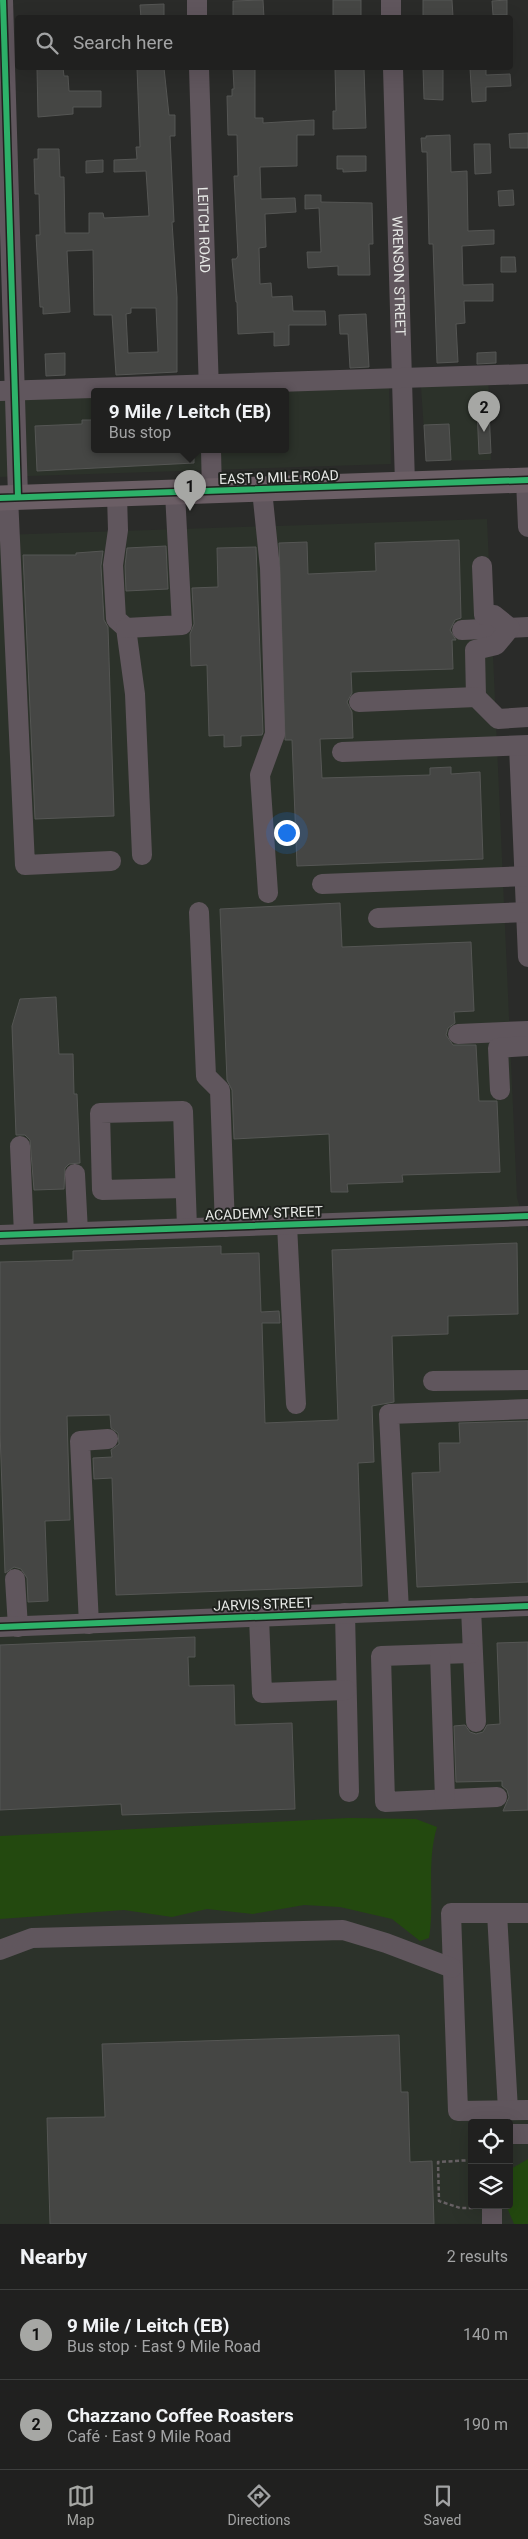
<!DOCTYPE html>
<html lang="en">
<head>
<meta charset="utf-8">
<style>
	body { margin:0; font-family:Roboto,sans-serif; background:#2d2d2c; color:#f1f3f6 }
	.controls { position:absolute; right:15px; bottom:15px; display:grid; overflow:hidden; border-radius:5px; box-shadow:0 5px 20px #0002 }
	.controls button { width:45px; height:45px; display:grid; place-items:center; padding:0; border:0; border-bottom:1px solid #3d3e3d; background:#20201f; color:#f1f3f6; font:25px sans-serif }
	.you { position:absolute; left:286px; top:832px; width:18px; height:18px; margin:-12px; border:4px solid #fff; border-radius:50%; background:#1a73e8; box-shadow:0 0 0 8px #1a73e833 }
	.badge { display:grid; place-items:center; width:32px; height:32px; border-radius:50%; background:#a6a7a4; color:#111; font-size:16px; font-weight:700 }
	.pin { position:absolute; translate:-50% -41px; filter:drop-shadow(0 1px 2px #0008) }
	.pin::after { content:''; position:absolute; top:26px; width:18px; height:15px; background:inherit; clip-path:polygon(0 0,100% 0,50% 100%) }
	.popup { position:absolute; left:91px; top:388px; width:198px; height:65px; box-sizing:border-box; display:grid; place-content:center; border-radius:5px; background:#20201f; filter:drop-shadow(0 1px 4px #0005); font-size:16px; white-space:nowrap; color:#a2a3a4 }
	.popup b { font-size:19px; color:#f1f3f6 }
	.popup::after { content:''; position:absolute; left:50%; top:100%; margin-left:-10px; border:10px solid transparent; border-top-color:#20201f }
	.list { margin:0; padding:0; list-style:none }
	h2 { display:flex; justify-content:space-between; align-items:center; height:65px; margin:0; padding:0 20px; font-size:21px }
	h2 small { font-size:16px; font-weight:400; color:#a2a3a4 }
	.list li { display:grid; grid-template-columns:32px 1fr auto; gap:15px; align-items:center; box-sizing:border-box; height:90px; padding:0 20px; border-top:1px solid #3d3e3d }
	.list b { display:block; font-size:19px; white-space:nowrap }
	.list p { margin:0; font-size:16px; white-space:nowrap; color:#a2a3a4 }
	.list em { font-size:16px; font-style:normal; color:#a2a3a4 }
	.icon { flex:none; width:28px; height:28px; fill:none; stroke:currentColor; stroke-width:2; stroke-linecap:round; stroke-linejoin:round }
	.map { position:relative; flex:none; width:528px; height:2224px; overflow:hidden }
	.search { position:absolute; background:#20201f; box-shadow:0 5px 20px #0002; left:15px; right:15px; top:15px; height:55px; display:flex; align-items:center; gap:12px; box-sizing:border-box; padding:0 18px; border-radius:5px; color:#a2a3a4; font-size:19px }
	.sheet { height:245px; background:#20201f }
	nav { display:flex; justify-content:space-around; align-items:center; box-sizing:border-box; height:70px; border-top:1px solid #3d3e3d; background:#20201f; font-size:14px; color:#a2a3a4 }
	nav a { display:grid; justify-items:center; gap:2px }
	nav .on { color:#a6a7a4 }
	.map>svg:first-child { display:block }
</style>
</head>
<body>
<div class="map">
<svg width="528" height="2224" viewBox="0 0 528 2224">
	<rect width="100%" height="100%" fill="#2a2b29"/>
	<path fill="#2c322a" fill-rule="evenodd" d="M 488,369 L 491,460 L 426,461 L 420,372 Z
		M 389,385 L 391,464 L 0,477 L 0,397 L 95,394 L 95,450 L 285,450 L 285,392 L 142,392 Z
		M 487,519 L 517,1198 L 528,1232 L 528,2224 L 0,2224 L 0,535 ZM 472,2123 L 509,2123 L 509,2205 L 472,2205 Z"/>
	<path fill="#23490f" d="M 349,1818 L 416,1819 L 437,1827 C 426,1863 435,1902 429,1938 L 420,1941 L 392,1919 L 340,1907 L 304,1905 L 253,1914 L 207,1909 L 172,1917 L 124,1910 L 0,1919 L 0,1836 Z
		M 528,2159 L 528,2224 L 514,2224 L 506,2205 L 509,2205 L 509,2170 Z"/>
	<path fill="#454644" stroke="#555654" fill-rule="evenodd" d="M 263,0 L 264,18 L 233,18 L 233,1 Z
		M 333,0 L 361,0 L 361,16 L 333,17 Z
		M 423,0 L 452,0 L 453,17 L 423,18 Z
		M 507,0 L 507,15 L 493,15 L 492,1 Z
		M 164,4 L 164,18 L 141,18 L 140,5 Z
		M 37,68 L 63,68 L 64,76 L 68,76 L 69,91 L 101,91 L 101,107 L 73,107 L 73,114 L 38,117 Z
		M 137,68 L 164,68 L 169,115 L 175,115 L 175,136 L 170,136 L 174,222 L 172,222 L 177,297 L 177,372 L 116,375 L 112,315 L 94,315 L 93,250 L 67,251 L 70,312 L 43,314 L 43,307 L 40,307 L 36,235 L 40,235 L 39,194 L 35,194 L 34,159 L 38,159 L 38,149 L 59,149 L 60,177 L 64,177 L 65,233 L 89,233 L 89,213 L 103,213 L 104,218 L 149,216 L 146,171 L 114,172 L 114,160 L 137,159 L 136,147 L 140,147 ZM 131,308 L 156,308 L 158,352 L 128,353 L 126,314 L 131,313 Z
		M 233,68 L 255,68 L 255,118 L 263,118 L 263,123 L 314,120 L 314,135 L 297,135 L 297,166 L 260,167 L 261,199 L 295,198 L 296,212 L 265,214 L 266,247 L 259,248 L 260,284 L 271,283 L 272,297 L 292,296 L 293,311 L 325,311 L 326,325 L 289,325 L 289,345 L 274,346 L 274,332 L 238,334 L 237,302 L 236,302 L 232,259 L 236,259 L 238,256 L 234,176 L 238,176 L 237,135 L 228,135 L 227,96 L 232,96 L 232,89 L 234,89 Z
		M 335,68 L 364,68 L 366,128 L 333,129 L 333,111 L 336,111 Z
		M 423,68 L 443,68 L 443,100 L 424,99 Z
		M 470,68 L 486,68 L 486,75 L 510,74 L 511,86 L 486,87 L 486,101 L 472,102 Z
		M 528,133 L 528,148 L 510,148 L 509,134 Z
		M 450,135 L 451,172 L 467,171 L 468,231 L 494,230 L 494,244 L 462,246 L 463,285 L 493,284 L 493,301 L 464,301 L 465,323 L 456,324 L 458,362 L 437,363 L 433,244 L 429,244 L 427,152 L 422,152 L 421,138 L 426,138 L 426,136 Z
		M 474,144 L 490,144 L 491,173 L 475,174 Z
		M 337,156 L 366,156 L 366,171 L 343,172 L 343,169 L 337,169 Z
		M 103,160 L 103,172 L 86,173 L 86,161 Z
		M 513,190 L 514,205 L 499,206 L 498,191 Z
		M 305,195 L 321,195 L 321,202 L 372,203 L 373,244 L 369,244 L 370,275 L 338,275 L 338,266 L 308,268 L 307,252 L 321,252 L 319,208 L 305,209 Z
		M 501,257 L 515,257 L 516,272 L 501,272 Z
		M 366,314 L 369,367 L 350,368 L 348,334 L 340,334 L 339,315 Z
		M 496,352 L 496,363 L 477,364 L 477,353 Z
		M 65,353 L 65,375 L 46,376 L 45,354 Z
		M 477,410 L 489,410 L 491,453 L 479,454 Z
		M 82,420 L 95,420 L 95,450 L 194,450 L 194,463 L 37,471 L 35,426 L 82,424 Z
		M 449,424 L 451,460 L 426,461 L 424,425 Z
		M 459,540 L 461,618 L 455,620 L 450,630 L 456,640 L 452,640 L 453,669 L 351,672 L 352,693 L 347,702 L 352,712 L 353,738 L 320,739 L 322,778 L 430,775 L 430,768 L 451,767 L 451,774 L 480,772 L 483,859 L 297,866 L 292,740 L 285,740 L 279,543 L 307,542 L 308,574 L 376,571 L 375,543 Z
		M 166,546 L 168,589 L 126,591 L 125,566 L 127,548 Z
		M 256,547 L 263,732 L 262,735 L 241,736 L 241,746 L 224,747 L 224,735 L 209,736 L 207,665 L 191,666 L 190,634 L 194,624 L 192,588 L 218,587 L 217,548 Z
		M 103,551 L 101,566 L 104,620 L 108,627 L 114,816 L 35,819 L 23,555 L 76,555 L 76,553 Z
		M 340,903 L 342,947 L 471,942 L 474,1011 L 454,1012 L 455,1023 L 448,1028 L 446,1035 L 453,1045 L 476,1045 L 479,1101 L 497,1101 L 500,1172 L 402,1175 L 403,1182 L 347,1184 L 348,1192 L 331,1192 L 329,1134 L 234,1139 L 232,1090 L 227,1080 L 220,909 Z
		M 56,997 L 59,1054 L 73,1054 L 74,1094 L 77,1094 L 80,1163 L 69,1164 L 65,1168 L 64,1189 L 34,1190 L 30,1140 L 25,1135 L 16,1135 L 12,1026 L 20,999 Z
		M 517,1243 L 518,1314 L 448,1316 L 448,1334 L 392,1336 L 394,1402 L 372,1406 L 374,1462 L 358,1463 L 362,1586 L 116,1595 L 112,1478 L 94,1479 L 93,1458 L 112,1457 L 111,1450 L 119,1444 L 118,1433 L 111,1428 L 110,1415 L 67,1416 L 70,1520 L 45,1521 L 48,1601 L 28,1602 L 27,1578 L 21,1569 L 14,1567 L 5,1573 L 0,1432 L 0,1262 L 73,1260 L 73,1251 L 221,1246 L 221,1254 L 259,1253 L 261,1312 L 279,1311 L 280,1323 L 262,1323 L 265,1423 L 338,1420 L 332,1250 Z
		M 528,1421 L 528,1582 L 417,1587 L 412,1473 L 440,1472 L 439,1443 L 460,1443 L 459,1423 Z
		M 195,1637 L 195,1657 L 188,1657 L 189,1686 L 234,1685 L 235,1725 L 292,1723 L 295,1809 L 122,1815 L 121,1804 L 0,1810 L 0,1645 Z
		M 528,1642 L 528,1810 L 503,1811 L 509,1797 L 507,1790 L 502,1786 L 502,1781 L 456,1782 L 454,1726 L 465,1725 L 470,1732 L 476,1734 L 483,1732 L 487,1725 L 500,1724 L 497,1643 Z
		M 399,2035 L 401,2092 L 408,2092 L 410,2162 L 432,2161 L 434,2224 L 50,2224 L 47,2118 L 105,2117 L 102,2044 Z"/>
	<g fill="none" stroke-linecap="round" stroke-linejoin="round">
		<path stroke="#676164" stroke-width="2.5" stroke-dasharray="4 2.5" stroke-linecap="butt" d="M 470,2160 L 472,2208
			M 472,2160 L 438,2162 L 439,2201 L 460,2208 L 475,2208"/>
		<g stroke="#60565d" stroke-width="20">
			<path d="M 3,0 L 18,497"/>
			<path d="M 197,0 L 197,18"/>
			<path d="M 391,0 L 391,18"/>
			<path id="s1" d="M 199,68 L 209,392"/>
			<path id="s2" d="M 393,68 L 405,484"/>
			<path d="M 0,391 L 528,374"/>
			<path d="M 211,450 L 212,492"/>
			<path d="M 526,480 L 528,527"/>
			<path d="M 262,490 L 270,568 L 275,734 L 260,775 L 268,893"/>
			<path d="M 117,495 L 118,530 L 113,565 L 116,619 L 126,628 L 135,694 L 142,855"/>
			<path d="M 8,497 L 25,865 L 111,861"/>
			<path d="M 126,628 L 182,625 L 175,493"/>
			<path d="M 462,630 L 528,627"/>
			<path d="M 476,697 L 475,650 L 496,645 L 510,628 L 494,615 L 484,615 L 482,566"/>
			<path d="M 359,702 L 476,697 L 498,719 L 528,717"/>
			<path d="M 519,746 L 528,957"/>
			<path d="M 342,752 L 528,745"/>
			<path d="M 322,884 L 528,876"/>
			<path d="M 199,912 L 206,1076 L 220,1090 L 225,1227"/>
			<path d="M 378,918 L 528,912"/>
			<path d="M 458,1034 L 528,1031"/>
			<path d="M 500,1090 L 498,1048 L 528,1046"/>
			<path d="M 20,1146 L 24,1234"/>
			<path d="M 75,1174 L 78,1232"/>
			<path d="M 185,1188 L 102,1190 L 100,1113 L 183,1111 L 187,1228"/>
			<path d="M 287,1225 L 296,1404"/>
			<path d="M 0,1235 L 528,1216"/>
			<path d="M 433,1381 L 528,1380"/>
			<path d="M 15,1579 L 18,1627"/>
			<path d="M 471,1608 L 476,1722"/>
			<path d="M 399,1611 L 389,1414 L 528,1409"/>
			<path d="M 345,1613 L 349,1792"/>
			<path d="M 259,1617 L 262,1693 L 346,1690"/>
			<path d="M 89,1624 L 80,1441 L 108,1439"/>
			<path d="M 0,1627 L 528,1606"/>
			<path d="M 471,1653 L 381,1656 L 385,1802 L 497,1797"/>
			<path d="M 440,1654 L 445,1799"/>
			<path d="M 497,1913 L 508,2110"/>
			<path d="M 528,1913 L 451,1913 L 458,2111 L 528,2110"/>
			<path d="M 0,1950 L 32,1938 L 343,1930 L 386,1943 L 452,1968"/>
			<path d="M 509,2134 L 528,2134"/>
			<path d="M 492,2205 L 492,2224"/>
		</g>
		<path stroke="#6b5e65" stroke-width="25" d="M 0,498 L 528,480"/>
		<g stroke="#1f221e" stroke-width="9">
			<path id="cycleway" d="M 3,0 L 18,497
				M 0,498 L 528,480
				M 0,1235 L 528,1216
				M 0,1627 L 528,1606"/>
		</g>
		<use href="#cycleway" stroke="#2db169" stroke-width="6"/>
	</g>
	<g text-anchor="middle" stroke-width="4" stroke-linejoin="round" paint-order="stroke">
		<g font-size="14" fill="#e8eae7" stroke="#1f221e">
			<text dy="5" stroke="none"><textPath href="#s1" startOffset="162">LEITCH ROAD</textPath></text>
			<text dy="5" stroke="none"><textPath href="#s2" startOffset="208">WRENSON STREET</textPath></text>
			<text transform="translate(279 477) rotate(-2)" y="5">EAST 9 MILE ROAD</text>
			<text transform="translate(264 1213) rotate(-2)" y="5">ACADEMY STREET</text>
			<text transform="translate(263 1604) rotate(-2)" y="5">JARVIS STREET</text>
		</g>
	</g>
</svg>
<div class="controls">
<button><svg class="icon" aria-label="locate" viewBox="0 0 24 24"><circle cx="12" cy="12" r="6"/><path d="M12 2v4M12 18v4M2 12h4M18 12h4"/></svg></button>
<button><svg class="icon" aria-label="layers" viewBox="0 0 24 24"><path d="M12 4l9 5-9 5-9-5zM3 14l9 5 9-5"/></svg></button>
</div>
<div class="you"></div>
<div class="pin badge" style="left:190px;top:511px">1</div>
<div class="popup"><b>9 Mile / Leitch (EB)</b>Bus stop</div>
<div class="pin badge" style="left:484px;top:432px">2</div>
<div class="search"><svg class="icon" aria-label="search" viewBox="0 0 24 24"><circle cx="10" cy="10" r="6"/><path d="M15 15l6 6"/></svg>Search here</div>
</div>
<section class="sheet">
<h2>Nearby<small>2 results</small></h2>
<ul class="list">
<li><span class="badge">1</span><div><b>9 Mile / Leitch (EB)</b><p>Bus stop · East 9 Mile Road</p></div><em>140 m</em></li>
<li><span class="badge">2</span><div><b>Chazzano Coffee Roasters</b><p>Café · East 9 Mile Road</p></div><em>190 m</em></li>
</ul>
</section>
<nav>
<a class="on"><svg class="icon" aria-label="map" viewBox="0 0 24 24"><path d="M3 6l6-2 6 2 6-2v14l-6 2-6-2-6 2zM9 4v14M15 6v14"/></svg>Map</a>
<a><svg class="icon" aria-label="directions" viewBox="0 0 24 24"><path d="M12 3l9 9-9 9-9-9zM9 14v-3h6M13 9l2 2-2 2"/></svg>Directions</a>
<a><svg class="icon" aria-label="saved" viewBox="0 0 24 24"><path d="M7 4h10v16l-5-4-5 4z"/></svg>Saved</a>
</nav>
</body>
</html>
